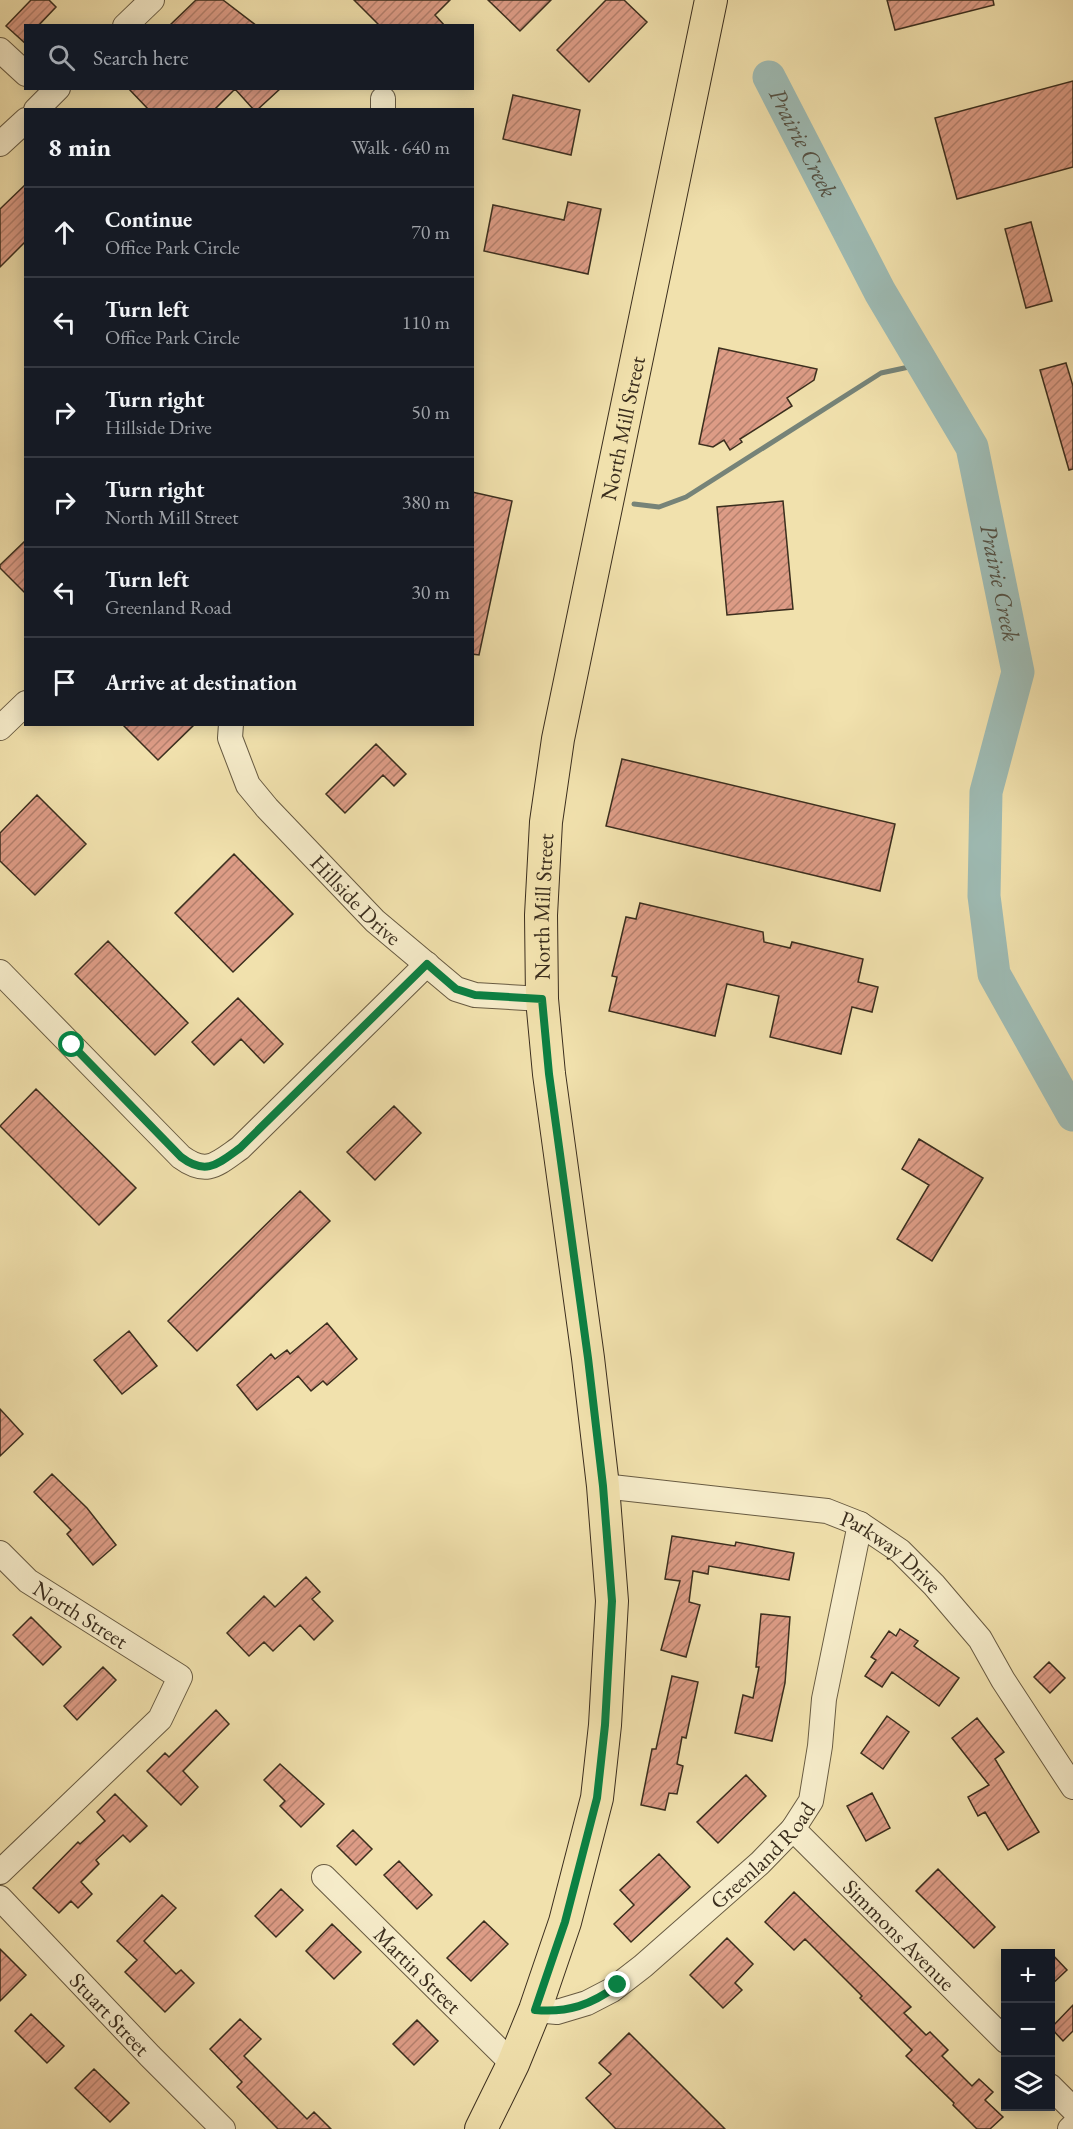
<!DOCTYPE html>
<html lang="en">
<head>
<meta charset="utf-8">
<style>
	body { margin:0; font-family:"EB Garamond",serif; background:#242831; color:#f1f3f6 }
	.controls { position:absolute; right:18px; bottom:18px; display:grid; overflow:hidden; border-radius:0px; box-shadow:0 3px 15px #0003 }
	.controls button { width:54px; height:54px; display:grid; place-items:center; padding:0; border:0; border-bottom:2px solid #363941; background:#171b24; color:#f1f3f6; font:30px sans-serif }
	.stop { position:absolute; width:18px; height:18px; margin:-14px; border:4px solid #0b8043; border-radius:50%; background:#fff }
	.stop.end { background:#0b8043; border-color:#fff; box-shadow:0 2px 6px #0008 }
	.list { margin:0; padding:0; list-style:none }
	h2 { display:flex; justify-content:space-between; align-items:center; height:78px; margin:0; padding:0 24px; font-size:26px }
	h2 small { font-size:20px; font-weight:400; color:#9ea1a6 }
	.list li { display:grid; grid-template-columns:39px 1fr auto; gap:18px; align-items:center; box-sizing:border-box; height:90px; padding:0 24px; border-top:2px solid #363941 }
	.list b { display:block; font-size:22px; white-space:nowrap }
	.list p { margin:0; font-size:20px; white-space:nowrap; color:#9ea1a6 }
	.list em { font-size:20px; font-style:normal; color:#9ea1a6 }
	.icon { flex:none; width:33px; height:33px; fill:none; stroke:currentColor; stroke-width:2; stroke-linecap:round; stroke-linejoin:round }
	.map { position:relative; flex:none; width:1073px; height:2129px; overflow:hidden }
	.search { position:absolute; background:#171b24; box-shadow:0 3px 15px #0003; left:24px; top:24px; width:450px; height:66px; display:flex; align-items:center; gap:15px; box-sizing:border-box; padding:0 21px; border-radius:0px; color:#9ea1a6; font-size:22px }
	.panel { position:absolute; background:#171b24; box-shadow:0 3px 15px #0003; left:24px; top:108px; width:450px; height:618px; border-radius:0px }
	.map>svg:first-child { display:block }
</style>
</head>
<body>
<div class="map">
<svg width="1073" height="2129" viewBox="0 0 1073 2129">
	<defs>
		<pattern id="building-hatch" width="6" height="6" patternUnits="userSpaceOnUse" patternTransform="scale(1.5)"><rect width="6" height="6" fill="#dd9c86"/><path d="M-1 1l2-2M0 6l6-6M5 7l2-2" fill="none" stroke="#b4806d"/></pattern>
	</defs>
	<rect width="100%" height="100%" fill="#f1e1ad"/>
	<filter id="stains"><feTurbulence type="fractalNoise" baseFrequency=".00333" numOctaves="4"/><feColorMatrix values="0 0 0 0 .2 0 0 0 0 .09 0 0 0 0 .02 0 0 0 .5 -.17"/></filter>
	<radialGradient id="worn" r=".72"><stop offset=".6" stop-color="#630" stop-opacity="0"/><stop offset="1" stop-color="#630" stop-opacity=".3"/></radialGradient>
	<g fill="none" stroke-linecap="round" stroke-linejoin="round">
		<path stroke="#768378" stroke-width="5" d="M 634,504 L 659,507 L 686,497 L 881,373 L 923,364"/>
		<path stroke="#9ebbb4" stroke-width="33" id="s1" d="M 769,77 L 880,292 L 972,447 L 1018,672 L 986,792 L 984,896 L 994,974 L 1073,1115"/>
	</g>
	<path fill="url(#building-hatch)" stroke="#3b2e1e" stroke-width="1.5" d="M 31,0 L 49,0 L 56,7 L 38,26 L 26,26 L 26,44 L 6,26 Z
		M 196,0 L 223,0 L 257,26 L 169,26 Z
		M 354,0 L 450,0 L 435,15 L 445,26 L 380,26 Z
		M 488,0 L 551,0 L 520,31 Z
		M 606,0 L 624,0 L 647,22 L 589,82 L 557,50 Z
		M 887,0 L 993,0 L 994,5 L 895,30 Z
		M 1073,81 L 1073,167 L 957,199 L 935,118 Z
		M 128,88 L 281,88 L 257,110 L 254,110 L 235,89 L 214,110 L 149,110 Z
		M 513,95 L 580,110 L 571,155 L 503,139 Z
		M 26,184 L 26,241 L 0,267 L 0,209 Z
		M 568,202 L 601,209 L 588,274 L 484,251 L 493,205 L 564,220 Z
		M 1031,222 L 1052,301 L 1026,308 L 1005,229 Z
		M 719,348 L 817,369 L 814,380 L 787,398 L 792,406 L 740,439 L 742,442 L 730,450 L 724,440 L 713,447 L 699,444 Z
		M 1066,363 L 1073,386 L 1073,469 L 1069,470 L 1040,370 Z
		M 472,492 L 512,501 L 479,655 L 472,654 Z
		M 783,501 L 793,609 L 727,615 L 717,507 Z
		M 26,540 L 26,594 L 0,568 L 0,565 Z
		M 122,724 L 195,724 L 158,760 Z
		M 376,744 L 406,774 L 394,786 L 383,775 L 345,813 L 326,794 Z
		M 622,759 L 895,824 L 880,891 L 606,826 Z
		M 37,795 L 86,844 L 35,895 L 0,861 L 0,833 Z
		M 234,854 L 293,914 L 233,972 L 175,913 Z
		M 640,903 L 763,932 L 764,942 L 790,948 L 792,942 L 863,959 L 858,982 L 878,987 L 872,1012 L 852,1007 L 841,1054 L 770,1037 L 779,996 L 727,984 L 715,1036 L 609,1011 L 617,977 L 612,976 L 626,917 L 636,919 Z
		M 108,941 L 188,1023 L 155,1055 L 75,974 Z
		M 238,998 L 283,1044 L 264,1063 L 241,1039 L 214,1065 L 192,1042 Z
		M 36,1089 L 136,1188 L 99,1225 L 0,1126 Z
		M 394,1106 L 421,1133 L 375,1180 L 347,1152 Z
		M 919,1139 L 983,1178 L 932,1261 L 897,1239 L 929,1185 L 902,1169 Z
		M 300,1191 L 330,1221 L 197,1351 L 168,1321 Z
		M 327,1323 L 357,1359 L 327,1385 L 323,1381 L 311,1391 L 298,1376 L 257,1410 L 237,1385 L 271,1354 L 275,1359 L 287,1350 L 290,1354 Z
		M 129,1331 L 157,1366 L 122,1394 L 94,1360 Z
		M 0,1409 L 23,1434 L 0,1456 Z
		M 52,1474 L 87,1508 L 116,1545 L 93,1565 L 67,1534 L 71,1530 L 34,1492 Z
		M 672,1536 L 735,1546 L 736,1542 L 794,1553 L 789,1580 L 709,1566 L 708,1574 L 693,1571 L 689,1602 L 700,1605 L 686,1657 L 661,1650 L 680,1581 L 665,1579 Z
		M 306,1577 L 320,1592 L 312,1599 L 333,1621 L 314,1640 L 300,1625 L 273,1651 L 264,1642 L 249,1656 L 227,1633 L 264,1596 L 275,1607 Z
		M 761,1614 L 790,1617 L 785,1683 L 772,1741 L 735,1733 L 743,1695 L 753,1698 L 759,1667 L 756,1667 Z
		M 31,1617 L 61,1647 L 43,1665 L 13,1635 Z
		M 900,1629 L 918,1641 L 914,1646 L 959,1678 L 939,1706 L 892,1672 L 882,1687 L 865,1676 L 876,1660 L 871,1657 L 889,1631 L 896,1636 Z
		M 1049,1662 L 1065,1678 L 1050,1693 L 1034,1677 Z
		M 103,1667 L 116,1680 L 77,1720 L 64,1706 Z
		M 672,1676 L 698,1682 L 686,1738 L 682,1737 L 677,1764 L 683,1766 L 677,1794 L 669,1793 L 665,1810 L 641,1805 L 652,1749 L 656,1749 Z
		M 216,1710 L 229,1724 L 183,1771 L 198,1787 L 181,1805 L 147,1771 L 165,1753 L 169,1757 Z
		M 887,1716 L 909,1732 L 883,1769 L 861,1753 Z
		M 977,1718 L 1004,1752 L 995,1759 L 1039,1832 L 1008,1850 L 985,1812 L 978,1816 L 968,1797 L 989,1785 L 952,1738 Z
		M 280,1764 L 324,1804 L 301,1827 L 280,1806 L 285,1801 L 264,1780 Z
		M 746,1775 L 766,1796 L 718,1843 L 697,1822 Z
		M 872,1793 L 890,1828 L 866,1841 L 847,1806 Z
		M 115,1794 L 147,1826 L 130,1842 L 123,1835 L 96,1860 L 99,1864 L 81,1882 L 92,1894 L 78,1908 L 71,1901 L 59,1913 L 33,1888 L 78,1842 L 80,1844 L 105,1821 L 97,1812 Z
		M 353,1830 L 372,1849 L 356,1865 L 337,1846 Z
		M 659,1854 L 690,1887 L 631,1942 L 614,1924 L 634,1905 L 620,1890 Z
		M 399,1861 L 432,1895 L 417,1909 L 384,1875 Z
		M 938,1869 L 995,1927 L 974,1948 L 916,1891 Z
		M 281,1889 L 303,1910 L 276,1937 L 255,1916 Z
		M 794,1892 L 911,2007 L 904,2013 L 926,2035 L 930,2032 L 948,2050 L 942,2056 L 972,2086 L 979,2079 L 993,2092 L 985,2100 L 1003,2117 L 990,2129 L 977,2129 L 953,2105 L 954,2103 L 906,2056 L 912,2050 L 860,1998 L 862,1996 L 805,1939 L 794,1950 L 765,1922 Z
		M 162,1895 L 176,1908 L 144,1941 L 176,1974 L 181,1970 L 194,1983 L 165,2012 L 125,1972 L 137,1960 L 117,1941 Z
		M 484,1921 L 508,1944 L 471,1981 L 447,1958 Z
		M 332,1924 L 361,1952 L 334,1979 L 306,1951 Z
		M 727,1938 L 753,1964 L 735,1983 L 742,1990 L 723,2008 L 690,1975 Z
		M 0,1949 L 26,1975 L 0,2001 Z
		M 1050,1952 L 1067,1970 L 1050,1986 Z
		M 1073,2005 L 1073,2031 L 1063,2041 L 1051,2028 Z
		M 31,2014 L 64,2046 L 47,2063 L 15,2031 Z
		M 240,2019 L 261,2039 L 244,2056 L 307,2119 L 314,2112 L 331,2129 L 278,2129 L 237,2087 L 242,2082 L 210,2049 Z
		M 417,2020 L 438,2041 L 414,2065 L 393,2044 Z
		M 629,2033 L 725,2129 L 616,2129 L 586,2098 L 611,2074 L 599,2063 Z
		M 94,2069 L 129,2103 L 110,2122 L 75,2088 Z"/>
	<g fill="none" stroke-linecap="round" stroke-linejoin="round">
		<g stroke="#685b42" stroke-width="26">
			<g id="minor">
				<path d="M 125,26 L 152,0"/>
				<path d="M 0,50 L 26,74"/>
				<path d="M 36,110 L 58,88"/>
				<path d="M 383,110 L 383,99"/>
				<path d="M 0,144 L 26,120"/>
				<path id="s2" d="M 231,724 L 230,738 L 248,785 L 267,808 L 375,921 L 456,989 L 475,995 L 542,999"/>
				<path d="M 0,728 L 26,703"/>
				<path d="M 0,972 L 181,1157 C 207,1176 217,1164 240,1148 L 427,964"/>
				<path id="s3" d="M 603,1486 L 827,1511 L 860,1524 L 900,1551 L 934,1585 L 980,1639 L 1003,1680 L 1073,1787"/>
				<path id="s4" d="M 0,1553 L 28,1581 L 180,1677 L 160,1719 L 0,1872"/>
				<path id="s5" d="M 793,1829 L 1006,2041"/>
				<path id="s6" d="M 324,1877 L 513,2064"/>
				<path id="s7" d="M 0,1898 L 150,2056 L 223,2129"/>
				<path id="s8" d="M 535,2010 L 557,2012 L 587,2003 L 612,1990 L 643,1966 L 760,1863 L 793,1829 L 811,1801 L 820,1746 L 824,1699 L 860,1524"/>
				<path d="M 1050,2086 L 1073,2109"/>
				<path d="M 1070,2129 L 1073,2126"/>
			</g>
		</g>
		<g stroke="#3b2e1e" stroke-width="34">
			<g id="major">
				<path id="s9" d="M 481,2129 L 513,2064 L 535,2010 L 565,1922 L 597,1798 L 605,1725 L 612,1601 L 603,1486 L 588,1358 L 549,1074 L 542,999 L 541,915 L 546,822 L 558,739 L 711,0"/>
			</g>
		</g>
		<use href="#minor" stroke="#f6ecca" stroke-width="24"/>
		<use href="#major" stroke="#f1e1ad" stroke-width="32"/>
	</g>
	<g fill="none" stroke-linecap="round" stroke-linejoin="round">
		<path stroke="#0b8043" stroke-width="8" d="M 72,1045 L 181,1157 C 206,1176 218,1164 240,1148 L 427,964 L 456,989 L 475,995 L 542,999 L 549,1074 L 588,1358 L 603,1486 L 612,1601 L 605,1725 L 597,1798 L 565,1922 L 535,2010 C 568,2013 591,2005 618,1985"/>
	</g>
	<g text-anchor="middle" stroke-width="4.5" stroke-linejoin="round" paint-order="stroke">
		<g font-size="22" fill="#3b2e1e" stroke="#f6ecca">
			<text dy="8" stroke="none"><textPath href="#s9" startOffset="1734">North Mill Street</textPath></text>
			<text dy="8" stroke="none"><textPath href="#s2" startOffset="222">Hillside Drive</textPath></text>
			<text dy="8" stroke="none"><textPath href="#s9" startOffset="1248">North Mill Street</textPath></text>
			<text dy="8" stroke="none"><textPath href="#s3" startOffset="302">Parkway Drive</textPath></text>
			<text dy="8" stroke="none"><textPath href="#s4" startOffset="102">North Street</textPath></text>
			<text dy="8" stroke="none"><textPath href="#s8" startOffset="284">Greenland Road</textPath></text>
			<text dy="8" stroke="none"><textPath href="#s5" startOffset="150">Simmons Avenue</textPath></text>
			<text dy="8" stroke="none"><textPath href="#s6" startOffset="132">Martin Street</textPath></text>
			<text dy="8" stroke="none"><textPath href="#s7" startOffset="160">Stuart Street</textPath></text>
		</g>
		<g font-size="24" font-style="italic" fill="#545144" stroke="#f6ecca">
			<text dy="8" stroke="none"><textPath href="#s1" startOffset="74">Prairie Creek</textPath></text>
			<text dy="8" stroke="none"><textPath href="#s1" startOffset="561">Prairie Creek</textPath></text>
		</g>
	</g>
	<rect width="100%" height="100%" filter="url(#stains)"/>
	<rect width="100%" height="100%" fill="url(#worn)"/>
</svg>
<div class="controls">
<button>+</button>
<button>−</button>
<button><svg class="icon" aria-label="layers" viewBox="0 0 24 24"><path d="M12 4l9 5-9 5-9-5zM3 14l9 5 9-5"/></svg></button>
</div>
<div class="stop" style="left:72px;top:1045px"></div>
<div class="stop end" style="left:618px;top:1985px"></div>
<div class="search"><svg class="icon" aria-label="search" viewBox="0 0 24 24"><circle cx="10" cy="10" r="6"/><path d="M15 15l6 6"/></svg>Search here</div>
<section class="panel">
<h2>8 min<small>Walk · 640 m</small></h2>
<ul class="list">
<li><svg class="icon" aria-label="ahead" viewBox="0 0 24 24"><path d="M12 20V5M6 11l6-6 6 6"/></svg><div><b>Continue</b><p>Office Park Circle</p></div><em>70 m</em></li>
<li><svg class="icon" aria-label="left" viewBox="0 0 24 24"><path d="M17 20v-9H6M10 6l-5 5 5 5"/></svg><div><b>Turn left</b><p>Office Park Circle</p></div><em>110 m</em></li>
<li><svg class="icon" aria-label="right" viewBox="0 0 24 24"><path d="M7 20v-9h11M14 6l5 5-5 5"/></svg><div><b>Turn right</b><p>Hillside Drive</p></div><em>50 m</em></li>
<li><svg class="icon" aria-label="right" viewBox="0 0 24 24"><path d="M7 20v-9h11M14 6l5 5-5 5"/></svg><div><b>Turn right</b><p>North Mill Street</p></div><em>380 m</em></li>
<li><svg class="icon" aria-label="left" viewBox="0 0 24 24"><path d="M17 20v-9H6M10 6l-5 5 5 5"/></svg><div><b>Turn left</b><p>Greenland Road</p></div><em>30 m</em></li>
<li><svg class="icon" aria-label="arrive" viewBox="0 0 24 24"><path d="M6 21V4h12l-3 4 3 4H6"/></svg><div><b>Arrive at destination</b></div></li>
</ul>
</section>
</div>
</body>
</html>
